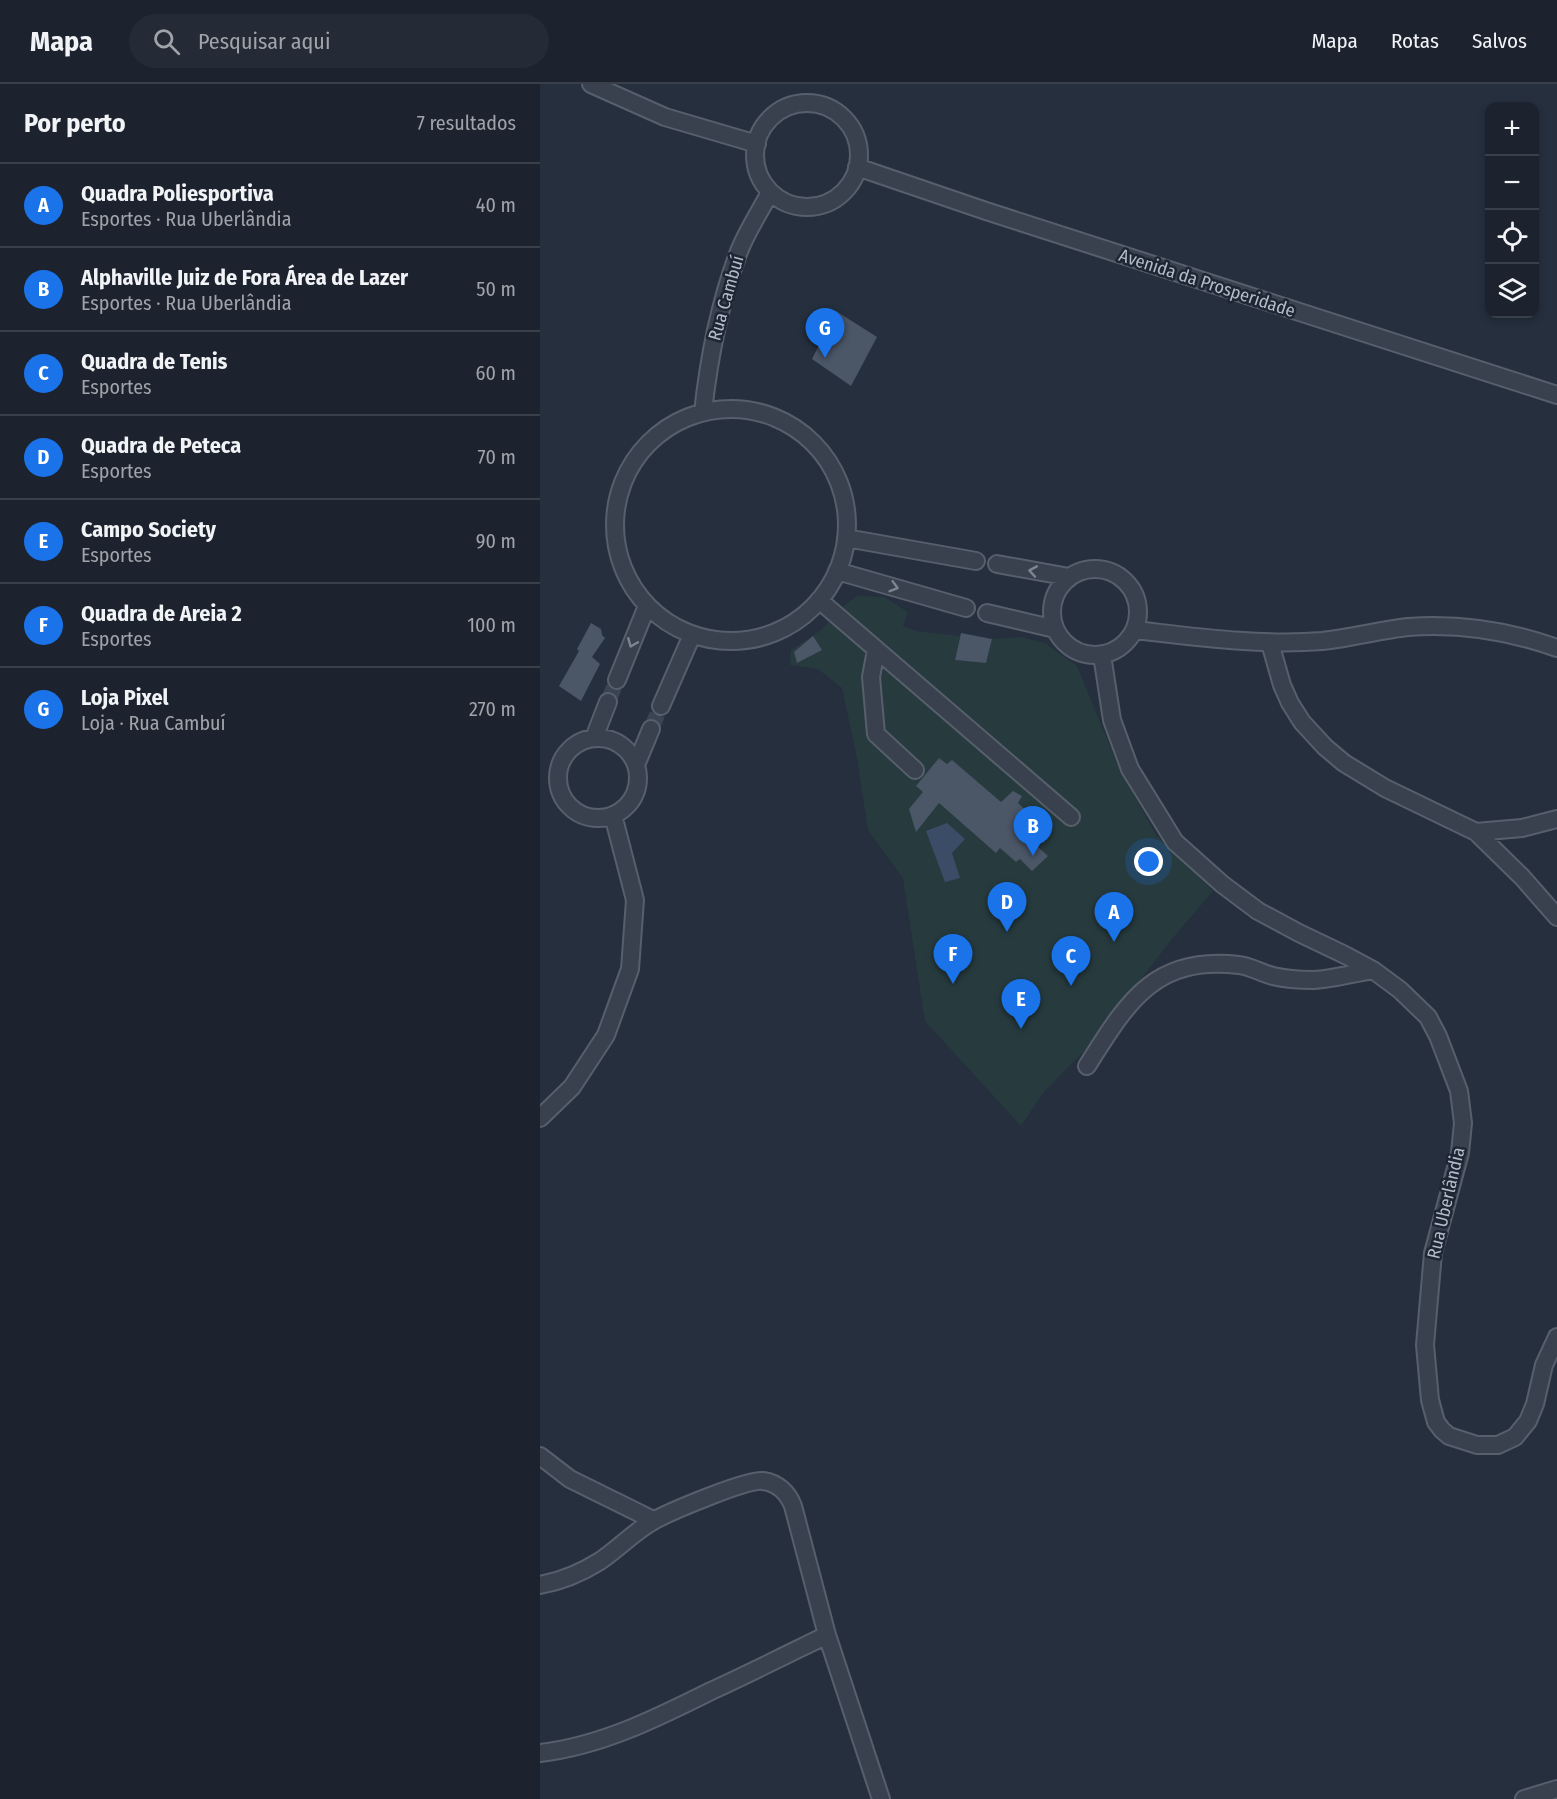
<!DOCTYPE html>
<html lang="pt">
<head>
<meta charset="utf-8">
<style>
	body { margin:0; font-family:"Fira Sans Condensed",sans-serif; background:#252b36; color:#f1f3f6 }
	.controls { position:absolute; right:18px; top:18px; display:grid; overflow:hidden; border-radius:12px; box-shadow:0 3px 9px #0003 }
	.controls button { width:54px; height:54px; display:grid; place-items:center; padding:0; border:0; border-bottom:2px solid #3a404a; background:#1c232e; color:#f1f3f6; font:30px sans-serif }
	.you { position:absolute; left:609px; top:778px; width:21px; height:21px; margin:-15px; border:4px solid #fff; border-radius:50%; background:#1a73e8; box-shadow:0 0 0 9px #1a73e833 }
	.badge { display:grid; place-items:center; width:39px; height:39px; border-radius:50%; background:#1a73e8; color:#fff; font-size:20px; font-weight:700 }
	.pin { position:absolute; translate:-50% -50px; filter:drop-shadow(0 2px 3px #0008) }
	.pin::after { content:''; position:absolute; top:32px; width:21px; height:18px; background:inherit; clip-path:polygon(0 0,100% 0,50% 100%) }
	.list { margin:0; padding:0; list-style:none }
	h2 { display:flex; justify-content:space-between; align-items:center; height:78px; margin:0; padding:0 24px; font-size:26px }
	h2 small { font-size:20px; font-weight:400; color:#a0a4aa }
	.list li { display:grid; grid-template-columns:39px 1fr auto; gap:18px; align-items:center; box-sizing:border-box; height:84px; padding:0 24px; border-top:2px solid #3a404a }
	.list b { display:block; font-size:22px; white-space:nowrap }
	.list p { margin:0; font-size:20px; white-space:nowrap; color:#a0a4aa }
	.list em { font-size:20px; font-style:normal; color:#a0a4aa }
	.icon { flex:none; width:33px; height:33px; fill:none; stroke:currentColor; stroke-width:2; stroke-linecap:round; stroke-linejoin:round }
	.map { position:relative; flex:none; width:1017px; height:1715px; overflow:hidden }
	header { display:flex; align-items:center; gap:36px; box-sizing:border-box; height:84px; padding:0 30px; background:#1c232e; border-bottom:2px solid #3a404a }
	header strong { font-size:28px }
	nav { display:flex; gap:33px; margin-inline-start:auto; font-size:21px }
	.search { width:420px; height:54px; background:#252b36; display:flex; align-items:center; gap:15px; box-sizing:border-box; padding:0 21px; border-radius:33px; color:#a0a4aa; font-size:22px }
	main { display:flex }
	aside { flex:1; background:#1c232e }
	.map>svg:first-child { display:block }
</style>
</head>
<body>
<header>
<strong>Mapa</strong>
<div class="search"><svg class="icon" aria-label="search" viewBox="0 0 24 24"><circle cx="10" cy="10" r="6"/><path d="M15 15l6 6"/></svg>Pesquisar aqui</div>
<nav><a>Mapa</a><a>Rotas</a><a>Salvos</a></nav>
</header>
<main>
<aside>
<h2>Por perto<small>7 resultados</small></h2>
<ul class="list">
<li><span class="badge">A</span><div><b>Quadra Poliesportiva</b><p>Esportes · Rua Uberlândia</p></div><em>40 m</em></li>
<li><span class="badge">B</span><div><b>Alphaville Juiz de Fora Área de Lazer</b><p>Esportes · Rua Uberlândia</p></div><em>50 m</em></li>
<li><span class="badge">C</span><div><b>Quadra de Tenis</b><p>Esportes</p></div><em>60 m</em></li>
<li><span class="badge">D</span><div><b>Quadra de Peteca</b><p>Esportes</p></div><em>70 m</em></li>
<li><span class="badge">E</span><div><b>Campo Society</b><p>Esportes</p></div><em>90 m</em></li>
<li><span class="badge">F</span><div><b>Quadra de Areia 2</b><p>Esportes</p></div><em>100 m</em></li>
<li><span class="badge">G</span><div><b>Loja Pixel</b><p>Loja · Rua Cambuí</p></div><em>270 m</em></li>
</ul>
</aside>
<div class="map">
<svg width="1017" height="1715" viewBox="0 0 1017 1715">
	<rect width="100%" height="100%" fill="#252f3e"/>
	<path fill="#273b3f" d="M 317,512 L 344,513 L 368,528 L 363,542 L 376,547 L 420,552 L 415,576 L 446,579 L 452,555 L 481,553 L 505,559 L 537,582 L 579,684 L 616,751 L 673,807 L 632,855 L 549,962 L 503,1009 L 481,1042 L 385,937 L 363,794 L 328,746 L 317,674 L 302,604 L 278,585 L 250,581 L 251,566 L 280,547 L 305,521 Z"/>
	<path fill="#3b4c66" d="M 407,739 L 425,755 L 412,769 L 420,794 L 405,798 L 386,747 Z"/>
	<path fill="#4b5667" d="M 296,227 L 337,253 L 311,302 L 272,275 Z
		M 51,539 L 61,545 L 62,551 L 65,554 L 52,573 L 60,580 L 41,617 L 19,602 L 39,567 L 37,565 Z
		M 421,549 L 452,555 L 446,579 L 415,576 Z
		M 273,552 L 282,566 L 257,579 L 254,568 Z
		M 399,674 L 407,680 L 412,676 L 461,718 L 473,707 L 482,712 L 478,719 L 494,734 L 489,741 L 504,754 L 498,763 L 508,772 L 492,787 L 480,775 L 476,778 L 460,764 L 456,769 L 399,719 L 376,748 L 369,725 L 383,708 L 376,702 Z"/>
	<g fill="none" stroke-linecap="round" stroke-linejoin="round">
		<path stroke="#3b4453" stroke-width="16" stroke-dasharray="16 8" stroke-linecap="butt" d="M 68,618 L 77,596
			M 111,645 L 121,622"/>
		<g stroke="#575f6c" stroke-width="20">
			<path id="minor" d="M 51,0 L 125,33 L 217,60
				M215 71a52 52 0 1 1 104 0a52 52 0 1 1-104 0Z
				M 317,83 L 446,127 L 1017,311
				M75 441a116 116 0 1 1 232 0a116 116 0 1 1-232 0Z
				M 163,328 C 169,273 179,221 198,170 C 206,148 220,128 230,108
				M 306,454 L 436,477
				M 457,480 L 529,493
				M512 528a43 43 0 1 1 86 0a43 43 0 1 1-86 0Z
				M 297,487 L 426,524
				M 279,516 L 531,733
				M 447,529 L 515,545
				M 595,546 C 657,553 720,562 782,557 C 811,554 840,546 868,543 C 920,539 969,547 1017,564
				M 730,559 L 742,601 L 750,619 L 762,638 L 785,663 L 804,679 L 845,704 L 936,748 L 982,793 L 1017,833
				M 336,566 L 331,593 L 336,650 L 375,686
				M 562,571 L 572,636 L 590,685 L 635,758 L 682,800 L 718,827 L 759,849 L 805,871 L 833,886 L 860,906 L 888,933 L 898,952 L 919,1007 L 923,1039 L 920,1069 L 893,1169 L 885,1261 L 890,1316 L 896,1338 L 902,1346 L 909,1352 L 937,1361 L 958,1361 L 975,1353 L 988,1337 L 995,1320 L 1004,1281 L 1017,1253
				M 77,596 L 107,522
				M 121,622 L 152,551
				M 54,654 L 68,618
				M18 694a40 40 0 1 1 80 0a40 40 0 1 1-80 0Z
				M 96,681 L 111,645
				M 936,748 L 982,744 L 1017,735
				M 547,982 C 587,919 614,871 699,881 C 710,882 721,889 733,892 C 745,895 762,896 774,896 C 793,895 814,889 833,886
				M 0,1034 L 32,1003 L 66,951 L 90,885 L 95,816 L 73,731
				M 0,1372 L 30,1395 L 113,1436
				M 0,1501 C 22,1497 41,1489 60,1477 C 78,1465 97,1445 115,1436 C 132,1427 207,1395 223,1397 C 238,1399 248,1409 253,1422 L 287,1551 L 341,1715
				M 0,1669 C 61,1662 117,1634 171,1607 C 210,1589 248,1570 287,1551
				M 984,1715 L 1017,1705"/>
		</g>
		<use href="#minor" stroke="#39414e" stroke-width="16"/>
	</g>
	<defs><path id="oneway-chevron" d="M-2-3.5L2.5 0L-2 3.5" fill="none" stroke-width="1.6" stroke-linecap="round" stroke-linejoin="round" transform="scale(1.5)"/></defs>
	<g stroke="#7d8592">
		<use href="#oneway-chevron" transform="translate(493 487) rotate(-170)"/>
		<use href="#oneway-chevron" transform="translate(354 503) rotate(16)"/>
		<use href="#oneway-chevron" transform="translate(92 559) rotate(112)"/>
	</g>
	<g text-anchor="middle" stroke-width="5" stroke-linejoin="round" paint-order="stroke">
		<g font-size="18" fill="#b5bcc9" stroke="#1e2633">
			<text transform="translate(667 199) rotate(18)" y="6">Avenida da Prosperidade</text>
			<text transform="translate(186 214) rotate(-74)" y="6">Rua Cambuí</text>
			<text transform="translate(906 1119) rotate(-77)" y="6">Rua Uberlândia</text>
		</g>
	</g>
</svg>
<div class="controls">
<button>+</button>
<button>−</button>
<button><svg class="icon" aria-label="locate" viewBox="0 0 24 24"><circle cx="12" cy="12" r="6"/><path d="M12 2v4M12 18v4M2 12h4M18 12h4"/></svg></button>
<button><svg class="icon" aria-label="layers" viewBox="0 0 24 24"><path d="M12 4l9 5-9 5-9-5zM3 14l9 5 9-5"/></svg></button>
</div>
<div class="you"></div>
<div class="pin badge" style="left:574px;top:858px">A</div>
<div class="pin badge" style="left:493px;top:772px">B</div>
<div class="pin badge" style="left:531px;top:902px">C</div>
<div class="pin badge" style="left:467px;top:848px">D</div>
<div class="pin badge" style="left:481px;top:945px">E</div>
<div class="pin badge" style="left:413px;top:900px">F</div>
<div class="pin badge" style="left:285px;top:274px">G</div>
</div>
</main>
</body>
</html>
